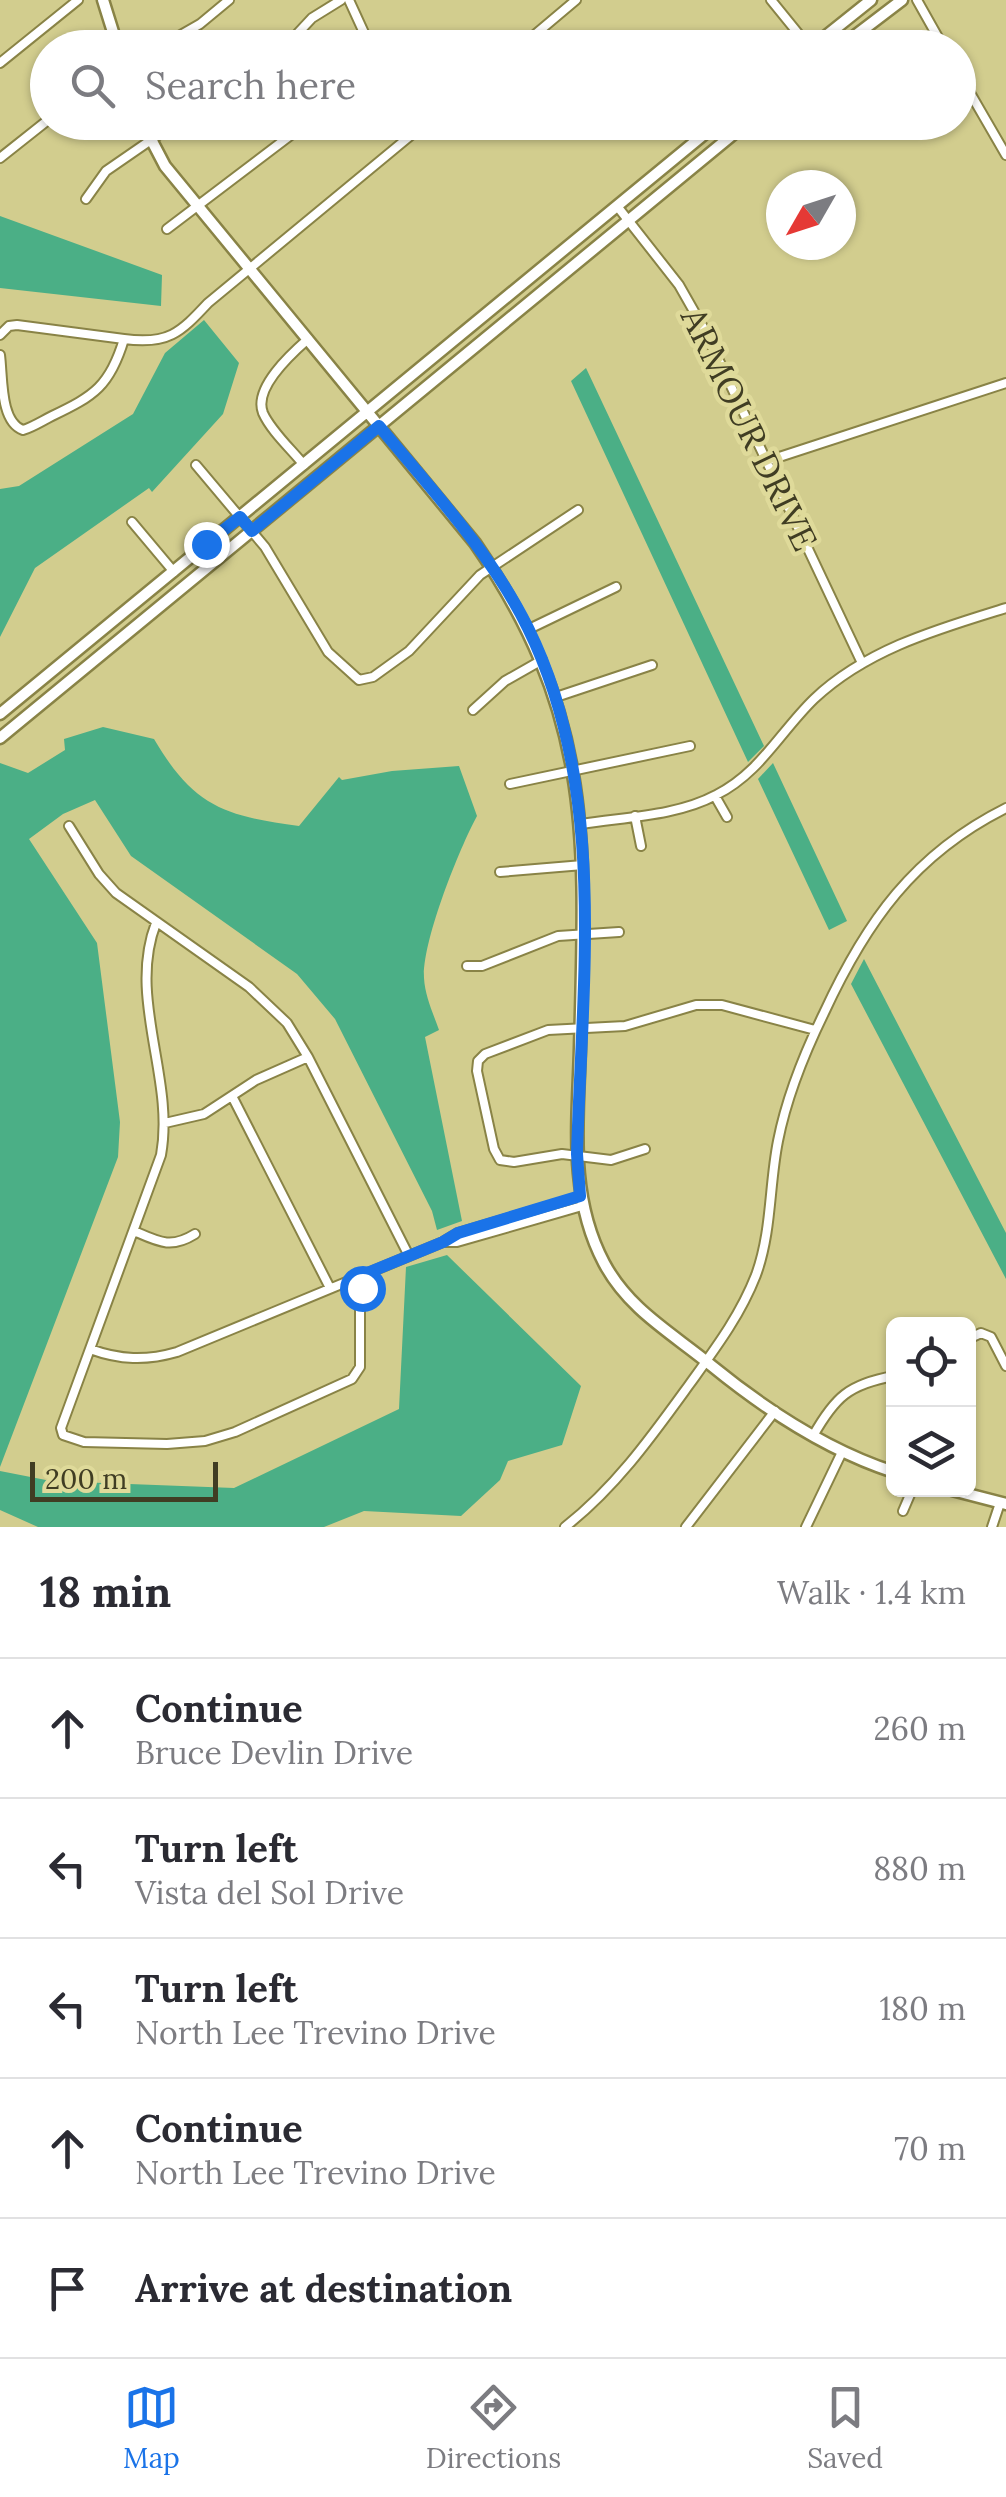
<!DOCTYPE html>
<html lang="en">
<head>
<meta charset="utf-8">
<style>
	body { margin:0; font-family:Lora,serif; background:#f7f7f7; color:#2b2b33 }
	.controls { position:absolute; right:30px; bottom:30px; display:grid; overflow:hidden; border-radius:15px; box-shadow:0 2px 8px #0004 }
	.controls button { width:90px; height:90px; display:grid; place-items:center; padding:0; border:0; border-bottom:2px solid #e1e1e2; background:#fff; color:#2b2b33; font:50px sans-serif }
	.compass { position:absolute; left:766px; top:170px; width:90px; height:90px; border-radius:50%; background:#fff; box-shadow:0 2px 8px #0004; rotate:231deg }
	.scale { position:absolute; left:30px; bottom:25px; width:188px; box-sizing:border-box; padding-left:10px; border:5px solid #403d23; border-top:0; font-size:28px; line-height:35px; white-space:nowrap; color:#403d23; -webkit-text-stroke:8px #dfda9a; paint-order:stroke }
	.stop { position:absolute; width:30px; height:30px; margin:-22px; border:8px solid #1a73e8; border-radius:50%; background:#fff }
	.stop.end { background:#1a73e8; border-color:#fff; box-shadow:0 2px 10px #0008 }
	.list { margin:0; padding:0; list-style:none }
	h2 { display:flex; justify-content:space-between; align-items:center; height:130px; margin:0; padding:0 40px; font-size:42px }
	h2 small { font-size:32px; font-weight:400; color:#7c7c81 }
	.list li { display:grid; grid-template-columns:65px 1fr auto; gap:30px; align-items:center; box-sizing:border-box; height:140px; padding:0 40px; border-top:2px solid #e1e1e2 }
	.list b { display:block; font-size:38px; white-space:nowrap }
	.list p { margin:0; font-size:32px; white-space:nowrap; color:#7c7c81 }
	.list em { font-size:32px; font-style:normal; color:#7c7c81 }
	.icon { flex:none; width:55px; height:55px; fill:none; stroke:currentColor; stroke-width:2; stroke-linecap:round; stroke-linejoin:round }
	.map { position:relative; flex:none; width:1006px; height:1527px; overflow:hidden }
	.search { position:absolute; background:#fff; box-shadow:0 2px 8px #0004; left:30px; right:30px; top:30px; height:110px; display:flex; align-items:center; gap:25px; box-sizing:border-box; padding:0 35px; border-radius:55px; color:#7c7c81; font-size:38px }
	.sheet { height:830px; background:#fff }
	nav { display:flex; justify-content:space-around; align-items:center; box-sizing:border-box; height:140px; border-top:2px solid #e1e1e2; background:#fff; font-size:28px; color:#7c7c81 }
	nav a { display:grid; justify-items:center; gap:5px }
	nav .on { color:#1a73e8 }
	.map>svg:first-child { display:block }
</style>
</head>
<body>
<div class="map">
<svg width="1006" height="1527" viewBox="0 0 1006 1527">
	<rect width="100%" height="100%" fill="#d2cd8e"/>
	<path fill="#4baf86" d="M 0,216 L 162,275 L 161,306 L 0,288 Z
		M 204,320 L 239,363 L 223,414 L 152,492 L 149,488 L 35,568 L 0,637 L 0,489 L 19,486 L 133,414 L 165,353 Z
		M 586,368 L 764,746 L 748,762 L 571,381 Z
		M 103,727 L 154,739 C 194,807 225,816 299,826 L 339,777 L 342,780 L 392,771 L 459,766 L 477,816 C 459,849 422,942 424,978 C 425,996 433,1013 439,1030 L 425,1037 L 462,1221 L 437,1230 L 432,1211 L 335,1019 L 297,974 L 131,856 L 95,800 L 63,814 L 29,839 L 97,943 L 120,1122 L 118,1157 L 0,1467 L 0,763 L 28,773 L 65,750 L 64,739 Z
		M 773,763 L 847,921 L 829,930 L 758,779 Z
		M 864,959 L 1006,1233 L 1006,1279 L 851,984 Z
		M 447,1255 L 581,1386 L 562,1445 L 508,1461 L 500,1480 L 461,1516 L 364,1511 L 324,1527 L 38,1527 L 0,1510 L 0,1471 L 51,1481 L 234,1488 L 399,1409 L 406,1267 Z"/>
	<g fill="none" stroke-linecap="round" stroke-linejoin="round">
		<g stroke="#898346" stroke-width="12">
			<path id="minor" d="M 349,0 L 371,48
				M 771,0 L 810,48
				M 917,0 L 944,48
				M 158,48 L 200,24 L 229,0
				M 284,48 L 312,18 L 341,0
				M 519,48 L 576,0
				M 0,63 L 78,0
				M 958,72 L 1006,155
				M 0,158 L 48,120
				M 86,199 L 106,171 L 177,122
				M 617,206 L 679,285 L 704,329 L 862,663
				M 167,229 L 308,122
				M 0,335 L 9,326 L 17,325 L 124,339 C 110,386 94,396 52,416 C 42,421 33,427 23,430 C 0,422 3,378 0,355
				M 124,339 C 168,345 180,333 208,303 L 427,122
				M 767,461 L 1006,383
				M 196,465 L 265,547 L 328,652 L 359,680 L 373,677 L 409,651 L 480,575 L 578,510
				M 304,465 C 291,449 271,431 263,413 C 253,388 292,353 308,339
				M 132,522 L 174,572
				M 529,629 L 616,587
				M 556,697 L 652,665
				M 473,710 L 505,681 L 542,660
				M 510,784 L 690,746
				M 715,796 L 727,817
				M 635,816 L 641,846
				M 582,824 C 625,817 677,816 716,795 C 760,773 780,732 814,699 C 867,649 938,629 1006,608
				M 69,826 L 99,874 L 116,893 L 249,987 L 287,1023 L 308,1057 L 409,1256
				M 500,872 L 583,865
				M 156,923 C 127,998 175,1078 161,1155 L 61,1428 L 63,1435 L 84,1442 L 167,1444 L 205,1441 L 235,1432 L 352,1379 L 360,1367 L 360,1276
				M 467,966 L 482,966 L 558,936 L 619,932
				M 232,1096 L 330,1288
				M 165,1123 L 204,1114 L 256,1080 L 308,1057
				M 645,1149 L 611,1160 L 562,1154 L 514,1162 L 500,1160 L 494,1149 L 477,1071 L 478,1061 L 485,1054 L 548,1030 L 625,1026 L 696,1005 L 722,1005 L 815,1030
				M 134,1231 C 159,1242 171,1249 195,1234
				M 443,1242 L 457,1242 L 582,1206
				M 968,1339 L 981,1333 L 991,1337 L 1006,1366
				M 90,1349 C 120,1360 146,1361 177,1352 L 443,1242 L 458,1233 L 580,1197
				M 813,1436 C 835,1397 849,1384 894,1376
				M 903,1511 L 912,1490
				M 565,1527 C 616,1487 652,1436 689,1385 C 715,1349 740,1316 756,1275 C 772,1231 769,1186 778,1141 C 787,1095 804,1054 824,1013 C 866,922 914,854 1006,808
				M 686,1527 L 775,1411
				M 806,1527 L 842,1452
				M 992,1527 L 1000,1503"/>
		</g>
		<g stroke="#898346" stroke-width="15">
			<path id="major" d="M 103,0 L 118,48
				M 811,48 L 871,0
				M 839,48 L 902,0
				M 142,122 L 165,166 L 475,543 C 596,718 585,846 580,1048 C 578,1121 568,1195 604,1263 C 629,1310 672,1333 712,1366 C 766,1410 826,1450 894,1472
				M 0,714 L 719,122
				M 0,738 L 748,122
				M 952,1490 L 1006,1504"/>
		</g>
		<use href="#minor" stroke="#fff" stroke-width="8"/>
		<use href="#major" stroke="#fff" stroke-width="10"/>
	</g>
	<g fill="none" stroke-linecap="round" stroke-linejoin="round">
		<path stroke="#1a73e8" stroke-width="12" d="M 206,544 L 240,517 L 252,531 L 379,426 C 432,490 491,553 528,628 C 608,790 582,980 577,1154 L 580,1196 L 458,1233 L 443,1242 L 360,1276 L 362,1288"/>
	</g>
	<g text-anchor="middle" stroke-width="9" stroke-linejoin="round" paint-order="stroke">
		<g font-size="35" fill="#403d23" stroke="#dfda9a">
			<text transform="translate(749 429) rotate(64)" y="12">ARMOUR DRIVE</text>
		</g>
	</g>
</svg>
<div class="controls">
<button><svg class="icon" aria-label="locate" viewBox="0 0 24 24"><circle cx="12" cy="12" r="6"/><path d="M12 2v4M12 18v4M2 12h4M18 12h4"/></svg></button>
<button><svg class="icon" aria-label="layers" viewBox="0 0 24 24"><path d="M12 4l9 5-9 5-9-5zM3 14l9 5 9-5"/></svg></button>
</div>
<svg class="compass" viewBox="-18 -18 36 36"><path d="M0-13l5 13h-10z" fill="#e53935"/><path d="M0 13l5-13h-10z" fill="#7c7c81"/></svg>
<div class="scale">200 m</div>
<div class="stop" style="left:362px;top:1288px"></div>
<div class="stop end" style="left:206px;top:544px"></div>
<div class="search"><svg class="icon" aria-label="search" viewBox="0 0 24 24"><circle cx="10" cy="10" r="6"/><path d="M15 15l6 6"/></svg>Search here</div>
</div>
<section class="sheet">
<h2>18 min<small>Walk · 1.4 km</small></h2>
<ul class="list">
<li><svg class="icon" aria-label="ahead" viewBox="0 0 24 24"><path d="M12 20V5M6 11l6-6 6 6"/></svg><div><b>Continue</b><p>Bruce Devlin Drive</p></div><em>260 m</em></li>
<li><svg class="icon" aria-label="left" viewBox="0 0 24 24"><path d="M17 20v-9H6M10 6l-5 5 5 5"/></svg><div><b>Turn left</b><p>Vista del Sol Drive</p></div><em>880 m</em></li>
<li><svg class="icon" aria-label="left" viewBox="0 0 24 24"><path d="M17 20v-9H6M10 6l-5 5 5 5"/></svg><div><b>Turn left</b><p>North Lee Trevino Drive</p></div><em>180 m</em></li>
<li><svg class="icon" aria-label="ahead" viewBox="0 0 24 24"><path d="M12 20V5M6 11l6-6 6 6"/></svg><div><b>Continue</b><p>North Lee Trevino Drive</p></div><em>70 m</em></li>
<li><svg class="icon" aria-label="arrive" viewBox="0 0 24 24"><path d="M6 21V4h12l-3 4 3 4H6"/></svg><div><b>Arrive at destination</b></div></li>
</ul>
</section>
<nav>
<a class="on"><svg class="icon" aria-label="map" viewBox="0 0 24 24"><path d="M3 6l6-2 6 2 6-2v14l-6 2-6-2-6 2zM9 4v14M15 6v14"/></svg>Map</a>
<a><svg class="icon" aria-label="directions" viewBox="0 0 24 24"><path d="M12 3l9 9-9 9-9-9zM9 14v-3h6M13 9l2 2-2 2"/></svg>Directions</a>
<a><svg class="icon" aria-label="saved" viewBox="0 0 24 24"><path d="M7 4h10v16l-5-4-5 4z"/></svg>Saved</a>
</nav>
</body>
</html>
